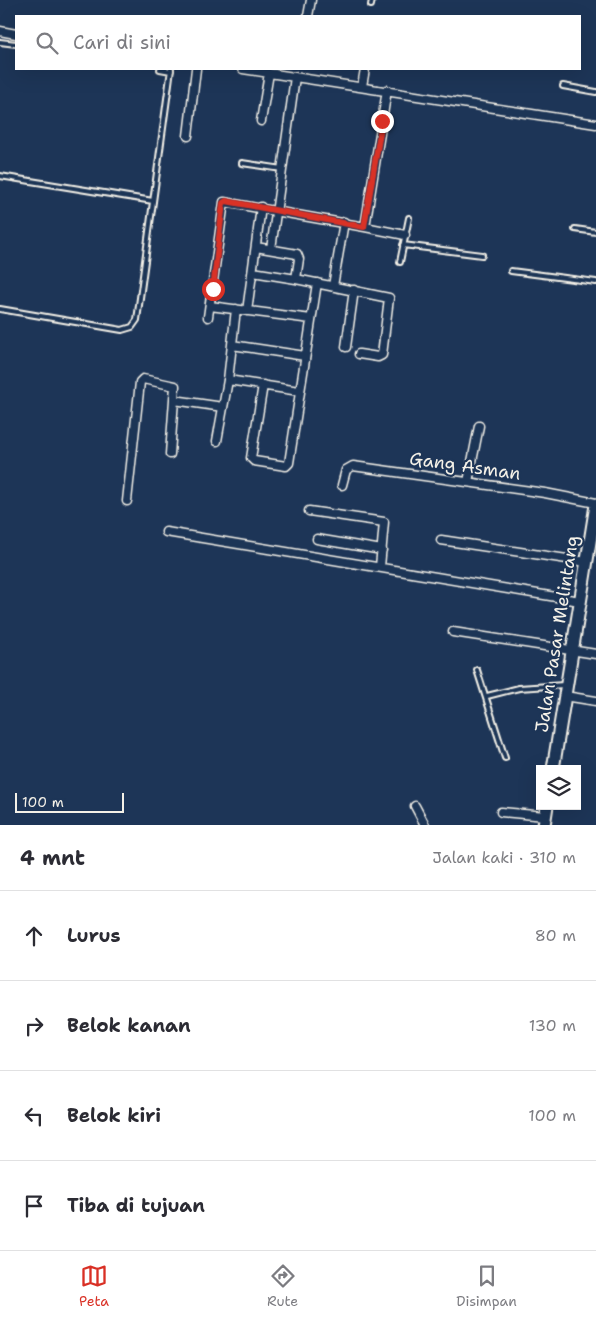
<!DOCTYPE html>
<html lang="id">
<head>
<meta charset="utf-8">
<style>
	body { margin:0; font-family:"Shantell Sans",sans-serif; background:#f7f7f7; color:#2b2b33 }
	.controls { position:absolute; right:15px; bottom:15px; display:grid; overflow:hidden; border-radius:0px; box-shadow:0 5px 20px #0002 }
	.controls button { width:45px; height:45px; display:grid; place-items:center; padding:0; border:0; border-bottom:1px solid #e1e1e2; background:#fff; color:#2b2b33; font:25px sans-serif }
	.scale { position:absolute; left:15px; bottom:12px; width:109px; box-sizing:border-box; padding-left:5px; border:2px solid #f4f1e8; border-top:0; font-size:14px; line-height:18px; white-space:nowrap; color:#f4f1e8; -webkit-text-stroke:4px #1d3557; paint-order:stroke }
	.stop { position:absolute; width:15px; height:15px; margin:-11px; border:4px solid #d93025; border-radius:50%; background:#fff }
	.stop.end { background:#d93025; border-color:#fff; box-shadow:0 1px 5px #0008 }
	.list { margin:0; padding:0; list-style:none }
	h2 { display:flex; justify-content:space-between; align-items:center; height:65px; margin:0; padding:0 20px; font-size:21px }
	h2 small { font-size:16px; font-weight:400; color:#7c7c81 }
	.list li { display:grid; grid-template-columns:32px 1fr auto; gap:15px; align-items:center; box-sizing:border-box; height:90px; padding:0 20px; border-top:1px solid #e1e1e2 }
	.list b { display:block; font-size:19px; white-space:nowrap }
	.list em { font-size:16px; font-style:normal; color:#7c7c81 }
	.icon { flex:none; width:28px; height:28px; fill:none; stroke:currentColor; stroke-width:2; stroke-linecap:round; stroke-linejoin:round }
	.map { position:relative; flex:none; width:596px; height:825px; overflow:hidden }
	.search { position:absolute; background:#fff; box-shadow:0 5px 20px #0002; left:15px; right:15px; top:15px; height:55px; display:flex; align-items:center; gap:12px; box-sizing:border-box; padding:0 18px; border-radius:0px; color:#7c7c81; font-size:19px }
	.sheet { height:425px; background:#fff }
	nav { display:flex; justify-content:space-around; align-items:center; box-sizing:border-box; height:70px; border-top:1px solid #e1e1e2; background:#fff; font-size:14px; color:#7c7c81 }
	nav a { display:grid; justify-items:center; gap:2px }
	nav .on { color:#d93025 }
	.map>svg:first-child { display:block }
</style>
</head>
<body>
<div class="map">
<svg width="596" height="825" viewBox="0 0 596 825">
	<rect width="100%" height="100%" fill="#1d3557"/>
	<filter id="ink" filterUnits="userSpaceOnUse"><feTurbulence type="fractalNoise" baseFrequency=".02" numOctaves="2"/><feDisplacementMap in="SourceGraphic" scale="10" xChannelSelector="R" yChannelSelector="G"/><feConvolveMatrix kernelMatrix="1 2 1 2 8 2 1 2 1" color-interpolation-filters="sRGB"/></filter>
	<g filter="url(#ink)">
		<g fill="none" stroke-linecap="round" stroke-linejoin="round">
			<g stroke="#f4f1e8" stroke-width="8">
				<path id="lane" d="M 371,5 L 372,0
					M 0,42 L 16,44
					M 160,69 L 171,71
					M 563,86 L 596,92
					M 242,163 L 282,169
					M 0,176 L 153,201
					M 575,229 L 596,232
					M 403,245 L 482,255
					M 400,262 L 409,218
					M 511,271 L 596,282
					M 0,309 L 122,330 L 132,327 L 137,320 L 171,69
					M 477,670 L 505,758
					M 487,696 L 519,688 L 564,685"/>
			</g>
			<g stroke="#f4f1e8" stroke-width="11">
				<path id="street" d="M 308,16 L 311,0
					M 0,31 L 16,34
					M 243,69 L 596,124
					M 362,86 L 365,69
					M 387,90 L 365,227 L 405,235
					M 261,121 L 269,73
					M 188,136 L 196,69
					M 256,247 L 297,254 L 299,259 L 296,279 L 389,298 L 382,355 L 378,357 L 359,354
					M 271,249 L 295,77
					M 253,272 L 296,279
					M 333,286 L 344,222
					M 210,306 L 311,319
					M 247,311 L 261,207
					M 208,317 L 224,202 L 365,227
					M 232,345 L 305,356
					M 346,347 L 354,290
					M 228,380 L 299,391
					M 263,385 L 251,458 L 254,461 L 286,466 L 289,463 L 317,283
					M 174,400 L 223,407
					M 217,441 L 228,380 L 236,309
					M 468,482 L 479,426
					M 342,485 L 346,470 L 353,466 L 545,493 L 596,503
					M 127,501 L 140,382 L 143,379 L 175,386 L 170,454
					M 309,511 L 384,522 L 380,567
					M 166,532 L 580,601
					M 317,539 L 382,550
					M 441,540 L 587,562
					M 453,632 L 596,654
					M 565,696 L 596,701
					M 415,806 L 425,825
					M 501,812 L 545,816"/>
			</g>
			<g stroke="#f4f1e8" stroke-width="15">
				<path id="secondary" d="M 553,769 L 596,505
					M 544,825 L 547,806"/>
			</g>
			<use href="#lane" stroke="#1d3557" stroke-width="4"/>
			<use href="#street" stroke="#1d3557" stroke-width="8"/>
			<use href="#secondary" stroke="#1d3557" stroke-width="11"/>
		</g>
	</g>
	<g fill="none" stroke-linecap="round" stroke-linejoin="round" filter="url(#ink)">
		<path stroke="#d93025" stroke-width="6" d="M 213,289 L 223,203 L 226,201 L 364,227 L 382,121"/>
	</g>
	<g text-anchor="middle" stroke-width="4.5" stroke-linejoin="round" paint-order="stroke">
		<g font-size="18" fill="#f4f1e8" stroke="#1d3557">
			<text transform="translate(465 466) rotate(8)" y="6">Gang Asman</text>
			<text transform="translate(557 634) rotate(-81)" y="6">Jalan Pasar Melintang</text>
		</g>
	</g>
</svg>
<div class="controls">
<button><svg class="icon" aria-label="layers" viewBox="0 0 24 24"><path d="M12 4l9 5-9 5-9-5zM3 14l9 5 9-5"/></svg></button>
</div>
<div class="scale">100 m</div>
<div class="stop" style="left:213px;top:289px"></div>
<div class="stop end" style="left:382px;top:121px"></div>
<div class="search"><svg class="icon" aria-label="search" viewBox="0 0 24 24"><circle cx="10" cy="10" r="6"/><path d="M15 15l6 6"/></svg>Cari di sini</div>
</div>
<section class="sheet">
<h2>4 mnt<small>Jalan kaki · 310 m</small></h2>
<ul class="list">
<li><svg class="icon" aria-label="ahead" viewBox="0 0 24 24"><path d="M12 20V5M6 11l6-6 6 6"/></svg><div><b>Lurus</b></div><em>80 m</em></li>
<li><svg class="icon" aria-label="right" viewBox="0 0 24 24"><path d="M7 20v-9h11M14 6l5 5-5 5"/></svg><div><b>Belok kanan</b></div><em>130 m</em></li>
<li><svg class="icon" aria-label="left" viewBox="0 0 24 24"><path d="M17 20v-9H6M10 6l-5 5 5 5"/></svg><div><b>Belok kiri</b></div><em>100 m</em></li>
<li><svg class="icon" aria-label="arrive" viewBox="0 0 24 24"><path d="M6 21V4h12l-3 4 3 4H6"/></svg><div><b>Tiba di tujuan</b></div></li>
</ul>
</section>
<nav>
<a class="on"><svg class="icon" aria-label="map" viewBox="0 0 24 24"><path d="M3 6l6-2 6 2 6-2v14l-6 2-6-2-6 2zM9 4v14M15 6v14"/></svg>Peta</a>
<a><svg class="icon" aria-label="directions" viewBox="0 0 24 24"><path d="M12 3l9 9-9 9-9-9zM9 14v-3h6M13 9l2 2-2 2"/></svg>Rute</a>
<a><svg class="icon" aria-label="saved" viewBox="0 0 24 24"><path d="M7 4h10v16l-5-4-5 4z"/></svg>Disimpan</a>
</nav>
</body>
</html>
